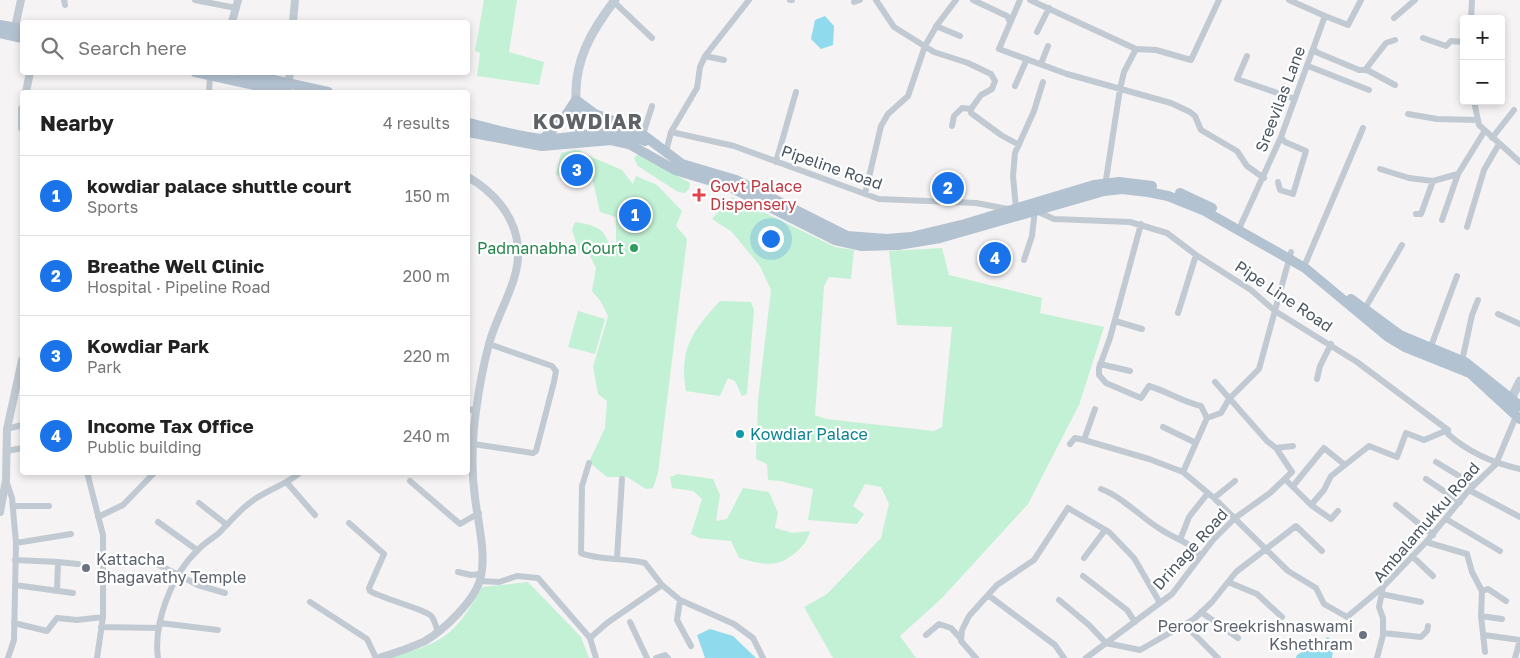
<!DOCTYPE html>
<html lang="en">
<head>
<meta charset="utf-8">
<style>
	body { margin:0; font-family:"Golos Text",sans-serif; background:#f2f2f2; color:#222 }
	.controls { position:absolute; right:15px; top:15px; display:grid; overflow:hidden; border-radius:5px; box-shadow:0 2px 8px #0003 }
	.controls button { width:45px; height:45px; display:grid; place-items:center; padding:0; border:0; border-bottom:1px solid #e0e0e0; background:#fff; color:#222; font:25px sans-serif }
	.you { position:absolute; left:770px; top:238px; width:18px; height:18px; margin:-12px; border:4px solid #fff; border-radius:50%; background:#1a73e8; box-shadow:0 0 0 8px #1a73e833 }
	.badge { display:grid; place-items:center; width:32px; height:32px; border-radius:50%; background:#1a73e8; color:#fff; font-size:16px; font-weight:700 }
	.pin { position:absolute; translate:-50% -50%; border:2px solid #fff; box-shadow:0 1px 5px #0006 }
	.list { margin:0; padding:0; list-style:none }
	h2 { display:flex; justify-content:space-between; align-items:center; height:65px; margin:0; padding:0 20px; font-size:21px }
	h2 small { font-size:16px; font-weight:400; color:#767676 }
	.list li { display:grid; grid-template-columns:32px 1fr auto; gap:15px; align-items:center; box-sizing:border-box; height:80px; padding:0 20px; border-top:1px solid #e0e0e0 }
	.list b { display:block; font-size:19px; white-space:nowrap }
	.list p { margin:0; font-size:16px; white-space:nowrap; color:#767676 }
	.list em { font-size:16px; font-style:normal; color:#767676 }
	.icon { flex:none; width:28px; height:28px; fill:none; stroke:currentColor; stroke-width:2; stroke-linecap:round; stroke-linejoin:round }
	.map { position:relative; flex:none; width:1520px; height:658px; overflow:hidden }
	.search { position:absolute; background:#fff; box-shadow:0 2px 8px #0003; left:20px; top:20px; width:450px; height:55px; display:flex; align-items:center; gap:12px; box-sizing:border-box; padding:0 18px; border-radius:5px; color:#767676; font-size:19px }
	.panel { position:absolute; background:#fff; box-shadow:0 2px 8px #0003; left:20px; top:90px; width:450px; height:385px; border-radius:5px }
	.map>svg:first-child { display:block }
</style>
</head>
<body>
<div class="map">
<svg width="1520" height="658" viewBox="0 0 1520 658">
	<rect width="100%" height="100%" fill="#f5f3f3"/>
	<path fill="#c3f1d5" d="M 484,0 L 517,0 L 509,52 L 544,62 L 539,85 L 477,76 L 480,53 L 475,51 Z
		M 575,150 L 581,151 L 585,163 L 589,163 L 587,155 L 622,170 L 633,184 L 636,176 L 657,185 L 682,211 L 676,226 L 687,239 L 658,473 L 653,488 L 646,489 L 627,477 L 607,477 L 589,462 L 605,428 L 607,401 L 598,394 L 593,367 L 608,316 L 601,302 L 592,291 L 596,268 L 589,254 L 579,251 L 572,230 L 575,222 C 607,227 603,232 616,258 L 616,217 L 600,212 L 593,181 L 556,175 L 561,153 Z
		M 638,154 L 690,183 L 689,189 L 685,193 L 678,192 L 638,166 L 634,158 Z
		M 732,197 L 835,247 L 854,250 L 851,279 L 829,277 L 824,286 L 815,415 L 826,419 L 934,431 L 942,427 L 952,327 L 897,325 L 889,251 L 942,248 L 949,275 L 1042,298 L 1040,313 L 1104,327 L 1079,405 L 1028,504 L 941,599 L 900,636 L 916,658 L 833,658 L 804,607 L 827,594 L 881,538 L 889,504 L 881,487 L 865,484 L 853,506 L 864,514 L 857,524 L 808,520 L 813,489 L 780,481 L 768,480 L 767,464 L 756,459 L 758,400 L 771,290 L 760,266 L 732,232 L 712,219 Z
		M 720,301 L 751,302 L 754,310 L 747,394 L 742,396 L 735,381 L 728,378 L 720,396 L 686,391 C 679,350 692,331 720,301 Z
		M 578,311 L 605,319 L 595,354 L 568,347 Z
		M 678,474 L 713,479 L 720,495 L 716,521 L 727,519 L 743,488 L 769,492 L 778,513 L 775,528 L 793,533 L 810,531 C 807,542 803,546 795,553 C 777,569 760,564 739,558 L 731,541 L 699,538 L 691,534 L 702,499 L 693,491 L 672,488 L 670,477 Z
		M 528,582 L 581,637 L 589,658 L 390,658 C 445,641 453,638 482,587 Z"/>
	<path fill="#90daee" d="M 825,16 L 834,26 L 833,45 L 821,49 L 811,39 L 815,20 Z
		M 710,629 L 733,636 L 756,658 L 705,658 L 697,635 Z
		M 1328,637 L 1334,643 L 1332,658 L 1296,658 L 1297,655 Z"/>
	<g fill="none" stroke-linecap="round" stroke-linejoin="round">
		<path stroke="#c1cad2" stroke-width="6" d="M 64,0 L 65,5
			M 195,0 L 236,8
			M 790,0 L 792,0
			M 876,0 L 894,27 L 934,52 L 968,63 L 991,74 L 995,81 L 992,89 L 981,95 L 971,109 L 971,113 L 1001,135 L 1019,145
			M 973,0 L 1007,16 L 1010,22
			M 1020,0 L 999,49 L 1067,74 L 1171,103 L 1190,112 L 1195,116 L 1201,130 L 1237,151 L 1247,166 L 1264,178
			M 1030,0 L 1136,49
			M 614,2 L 652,38
			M 854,2 L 860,0
			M 1325,16 L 1348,25 L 1361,0
			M 1394,18 L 1415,0
			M 1471,19 L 1472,0
			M 936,26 L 960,36
			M 1037,32 L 1049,8
			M 1423,38 L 1446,46 L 1451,41 L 1464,42
			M 1314,48 L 1316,52 L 1359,70 L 1367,70 L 1395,85
			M 705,56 L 724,60
			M 1247,56 L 1237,79 L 1295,99
			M 1041,64 L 1048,46
			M 1308,66 L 1369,90
			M 1365,70 L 1386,43 L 1395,40
			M 1015,86 L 1027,59
			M 209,92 L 210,75
			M 1474,101 L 1479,125 L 1520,162
			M 1408,114 L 1437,119 L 1477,120
			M 952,126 L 954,116 L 962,108 L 971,109
			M 671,132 L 734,146 L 879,199 L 976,203 L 1008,209
			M 643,134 L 652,106
			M 1492,138 L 1514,110
			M 666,152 L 671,132 L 697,88 L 700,67 L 705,56 L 749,0
			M 776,162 L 796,92
			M 1380,169 L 1409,178 L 1433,181
			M 1278,182 L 1280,190 L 1293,194 L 1306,151 L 1285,142 L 1281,137
			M 1105,186 L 1120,89 L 1124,72 L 1136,49 L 1156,50 L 1191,60 L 1219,0
			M 865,194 L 881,126 L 888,114 L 908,96 L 925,46 L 937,25 L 956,0
			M 1016,208 L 1013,176 L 1015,153 L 1034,111 L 1043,82
			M 1036,211 L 1054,219 L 1130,222 L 1167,233 L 1196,255 L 1251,290 L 1275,311 L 1357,362 L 1448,430 L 1448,434 C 1469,453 1493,463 1520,469
			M 1416,214 L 1421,214 L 1433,181 L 1458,174
			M 1442,220 L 1458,174 L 1484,132
			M 1141,224 L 1110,338 L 1099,368 L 1099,375 L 1106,383 L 1141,398 L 1149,386 C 1167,391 1182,402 1201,406 L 1207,418
			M 1467,227 L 1484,170 L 1499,144
			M 1238,231 L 1281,137 L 1325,16 L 1289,0
			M 1024,260 L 1032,236 L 1035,209
			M 1306,262 L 1363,128
			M 1364,310 L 1402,245
			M 1178,313 L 1196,255
			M 1498,314 L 1520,324
			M 1115,321 L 1142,329
			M 1430,349 L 1457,276
			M 1462,361 L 1472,315 L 1478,300
			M 1100,364 L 1130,371
			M 1317,379 L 1320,366 L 1331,344
			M 468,409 L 476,411
			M 1163,427 L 1196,443
			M 7,429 L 22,425
			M 1084,440 L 1095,409
			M 473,444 L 533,453 L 536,451 L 554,382 L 556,371 L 552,366 L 489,344
			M 1070,444 L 1075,438 L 1084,440 L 1149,459 L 1183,472 L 1214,498 L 1288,571 L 1316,588 L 1324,604 L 1347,617 L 1383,587
			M 1276,448 L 1293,446
			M 7,451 L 22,448
			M 1436,462 L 1474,485
			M 589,463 L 582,486 L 581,553 C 596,560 626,558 645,563 L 662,585 L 680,600 L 734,624 L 753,638 L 763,658
			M 87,472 L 103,535 L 103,617 L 97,658
			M 1183,472 L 1207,418 L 1221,413 L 1229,399 L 1259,369 L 1291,252
			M 1285,479 L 1311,505 L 1331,519 L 1338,511
			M 1426,479 L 1460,502
			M 6,480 L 12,498 L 16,543 L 14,640 L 8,658
			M 410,481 L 460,524 L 479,513
			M 288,484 L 315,515
			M 1293,486 L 1324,448 L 1345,465
			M 1101,489 C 1125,498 1143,520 1165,532 C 1176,539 1194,544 1200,556
			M 1469,490 L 1520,517
			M 1214,498 L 1235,481
			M 199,503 L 227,525
			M 1311,505 L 1324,490 L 1331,476 L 1369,446 L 1397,457 L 1406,433 L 1424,440 L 1448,430
			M 1396,505 L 1433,535
			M 13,506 L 49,506
			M 98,517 L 123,505 L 155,472
			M 1446,519 L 1500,551
			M 158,522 L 197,550
			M 349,523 L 384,554 L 369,588 L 370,591 C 383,599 428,610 432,617 C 435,621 436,627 438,632
			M 1180,540 L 1189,517 L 1208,493
			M 1426,542 L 1467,554 L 1472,572 L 1482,591 L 1481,616 L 1485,652
			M 16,543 L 71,534
			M 1412,556 L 1433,576
			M 617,558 L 622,479
			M 1084,558 L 1105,530
			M 15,560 L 58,562 L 57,590
			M 151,561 L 198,585 L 225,593
			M 58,562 L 78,564
			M 458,572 L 471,575 L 481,574
			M 1083,576 L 1127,610 L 1135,622
			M 480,581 L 499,582 L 517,576 L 538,578 L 590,638 L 596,658
			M 1228,582 L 1257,594 L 1282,617
			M 15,585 L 73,593
			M 1482,591 L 1488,589 L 1506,601
			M 1381,594 L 1421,602
			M 988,595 L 1055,645 L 1064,658
			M 680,600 L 677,620 L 691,646
			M 1059,600 L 1089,625 L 1106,643 L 1140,650 L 1194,619 L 1212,602 L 1236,572 L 1296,526 L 1322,551
			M 310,602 L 367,639 L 376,658
			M 1201,612 L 1238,638
			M 1481,616 L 1502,619
			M 630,622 L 647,658
			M 14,623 L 47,631 L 57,618 L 77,620 L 103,617
			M 160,623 L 218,630
			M 1185,625 L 1218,658
			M 101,627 L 159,628
			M 1383,633 L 1421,637 L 1427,631 L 1428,626
			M 926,635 L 939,624 L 951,628 L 961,639
			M 1484,635 L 1520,640 L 1515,658
			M 590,638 L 607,623 L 662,585
			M 158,658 C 153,623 172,574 198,550 C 204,543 212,539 219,533 C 230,522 242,507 255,499 C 270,489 287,484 301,472
			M 656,658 L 665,655 L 668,658
			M 976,658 L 961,641 L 962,630 L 969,616 L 997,585 L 1034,560 L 1068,508 L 1109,532 L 1134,558 L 1160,603
			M 1086,658 L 1172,594 L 1213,540 L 1235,518 L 1270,493 L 1292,472 L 1276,448 L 1267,441 L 1215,382
			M 1377,658 L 1383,635 L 1383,618 L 1379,607 L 1383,587 L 1426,542 L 1469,490 L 1496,464 L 1517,414"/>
		<path stroke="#c1cad2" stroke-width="8" d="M 232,22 L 238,0
			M 293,22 L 295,0
			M 15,27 L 21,0
			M 288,88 L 290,72
			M 26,92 L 30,72
			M 22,109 L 22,128
			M 0,512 L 6,480 L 7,429 L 22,360
			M 379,658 C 394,653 411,648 425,641 C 444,630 474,601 480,580 C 487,556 478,522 475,498 C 471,469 472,440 476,411 C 479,389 483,366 489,344 C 497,313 521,280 518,247 C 515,216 494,192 468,177"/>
		<path stroke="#c1cbd6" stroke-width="9" d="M 576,100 C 574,60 592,30 615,0
			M 1511,399 L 1520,381"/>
		<path stroke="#b3c2d1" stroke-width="10" d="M 0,25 L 22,29
			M 0,33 L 22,38
			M 195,72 L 287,92
			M 238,72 L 328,92
			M 576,100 L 595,114 L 638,131 L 682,164 L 736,180 L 847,236 L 887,239 L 911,237 L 965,224 L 1094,185 L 1119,182 L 1152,186
			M 576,100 L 581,141
			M 468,123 C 490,128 521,138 543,139 C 579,140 610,123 645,141
			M 468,132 L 542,146 L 611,140 L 629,144 L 675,170 L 728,186 L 835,240 L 862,246 L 898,245 L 940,238 L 1104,191 L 1122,189 L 1148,192 L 1168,196 L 1203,210 L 1305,268 L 1388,337 L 1405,347 L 1470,373 L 1520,419
			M 544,138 L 565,117 L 576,100
			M 1180,193 L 1212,208
			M 1351,299 L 1400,335 L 1465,362 L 1520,406"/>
	</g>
	<path fill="#e0444e" stroke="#fff" stroke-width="2" d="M696.5 187.5h5v5h5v5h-5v5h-5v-5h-5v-5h5z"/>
	<circle fill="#2e9e5b" stroke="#fff" stroke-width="2" cx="634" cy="248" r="5"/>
	<circle fill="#0f9aa8" stroke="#fff" stroke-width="2" cx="740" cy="434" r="5"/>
	<g fill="#6b7280" stroke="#fff" stroke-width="2">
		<circle cx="86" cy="568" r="5"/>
		<circle cx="1363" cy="635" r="5"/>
	</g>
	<g text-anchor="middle" stroke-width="4.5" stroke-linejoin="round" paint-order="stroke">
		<g font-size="16" fill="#4a5661" stroke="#fff">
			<text transform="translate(1280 99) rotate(-69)" y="6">Sreevilas Lane</text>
			<text transform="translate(832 167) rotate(19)" y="6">Pipeline Road</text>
			<text transform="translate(1284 296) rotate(34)" y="6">Pipe Line Road</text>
			<text transform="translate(1426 522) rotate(-49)" y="6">Ambalamukku Road</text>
			<text transform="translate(1190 549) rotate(-48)" y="6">Drinage Road</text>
		</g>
		<g font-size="16" fill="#be3a42" stroke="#fff" text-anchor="start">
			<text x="710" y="192">Govt Palace<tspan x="710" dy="18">Dispensery</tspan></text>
		</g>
		<g font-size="16" fill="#27864d" stroke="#fff" text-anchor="end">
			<text x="624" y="254">Padmanabha Court</text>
		</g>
		<g font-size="16" fill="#0d838f" stroke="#fff" text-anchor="start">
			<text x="750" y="440">Kowdiar Palace</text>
		</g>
		<g font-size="16" fill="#5b616d" stroke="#fff" text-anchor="start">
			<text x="96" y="565">Kattacha<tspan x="96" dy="18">Bhagavathy Temple</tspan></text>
			<text x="1353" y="632" text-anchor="end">Peroor Sreekrishnaswami<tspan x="1353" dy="18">Kshethram</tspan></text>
		</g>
		<g font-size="21" font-weight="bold" letter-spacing="1" fill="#5f6368" stroke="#fff">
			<text x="588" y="129">KOWDIAR</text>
		</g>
	</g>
</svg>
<div class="controls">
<button>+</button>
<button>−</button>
</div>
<div class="you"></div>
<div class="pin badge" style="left:635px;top:215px">1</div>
<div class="pin badge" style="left:948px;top:188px">2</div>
<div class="pin badge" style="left:577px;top:170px">3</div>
<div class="pin badge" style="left:995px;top:258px">4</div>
<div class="search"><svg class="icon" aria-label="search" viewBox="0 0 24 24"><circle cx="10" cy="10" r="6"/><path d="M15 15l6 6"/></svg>Search here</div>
<section class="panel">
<h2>Nearby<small>4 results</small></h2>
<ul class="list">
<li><span class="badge">1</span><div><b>kowdiar palace shuttle court</b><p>Sports</p></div><em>150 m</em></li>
<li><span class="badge">2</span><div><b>Breathe Well Clinic</b><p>Hospital · Pipeline Road</p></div><em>200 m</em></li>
<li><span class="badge">3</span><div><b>Kowdiar Park</b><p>Park</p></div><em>220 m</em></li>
<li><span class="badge">4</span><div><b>Income Tax Office</b><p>Public building</p></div><em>240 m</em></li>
</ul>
</section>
</div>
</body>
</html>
